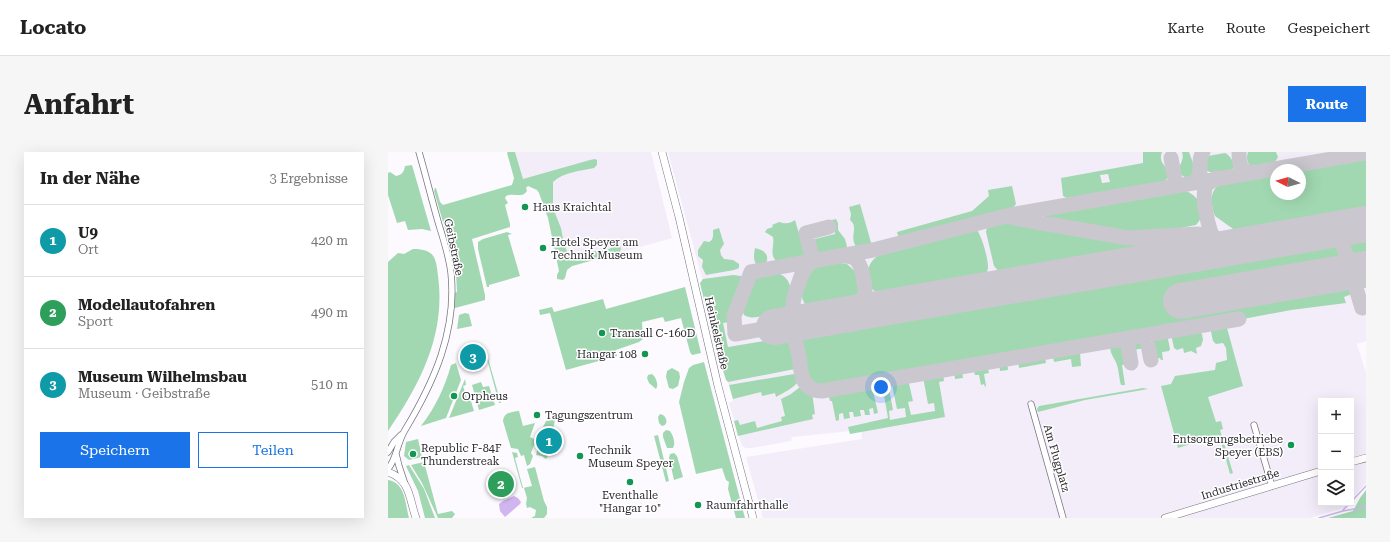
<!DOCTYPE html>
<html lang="de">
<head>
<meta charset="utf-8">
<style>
	body { margin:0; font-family:"Roboto Serif",serif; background:#f6f6f6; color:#222 }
	.controls { position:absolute; right:12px; bottom:12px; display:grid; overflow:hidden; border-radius:0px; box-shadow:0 4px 16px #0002 }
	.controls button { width:36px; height:36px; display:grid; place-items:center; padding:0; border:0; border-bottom:1px solid #e0e0e0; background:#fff; color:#222; font:20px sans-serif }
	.compass { position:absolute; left:882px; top:12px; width:36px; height:36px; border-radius:50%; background:#fff; box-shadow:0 4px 16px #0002; rotate:275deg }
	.you { position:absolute; left:493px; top:235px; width:14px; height:14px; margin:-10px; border:3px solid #fff; border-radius:50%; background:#1a73e8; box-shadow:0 0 0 6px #1a73e833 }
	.badge { display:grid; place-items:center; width:26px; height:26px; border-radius:50%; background:#1a73e8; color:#fff; font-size:13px; font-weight:700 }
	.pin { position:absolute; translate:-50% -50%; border:2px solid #fff; box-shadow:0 1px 4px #0006 }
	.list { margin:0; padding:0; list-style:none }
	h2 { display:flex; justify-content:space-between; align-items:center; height:52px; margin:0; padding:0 16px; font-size:17px }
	h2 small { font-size:13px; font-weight:400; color:#767676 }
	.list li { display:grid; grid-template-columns:26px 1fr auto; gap:12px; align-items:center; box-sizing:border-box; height:72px; padding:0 16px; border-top:1px solid #e0e0e0 }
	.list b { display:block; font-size:15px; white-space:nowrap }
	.list p { margin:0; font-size:13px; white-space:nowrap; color:#767676 }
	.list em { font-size:13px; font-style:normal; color:#767676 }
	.actions { display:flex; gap:8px; padding:12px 16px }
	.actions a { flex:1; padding:9px 0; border:1px solid #1a73e8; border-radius:0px; text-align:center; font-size:14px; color:#1a73e8 }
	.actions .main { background:#1a73e8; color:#fff }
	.icon { flex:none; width:22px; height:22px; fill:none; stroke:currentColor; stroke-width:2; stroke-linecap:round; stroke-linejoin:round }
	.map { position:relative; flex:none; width:978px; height:366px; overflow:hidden; border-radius:0px }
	header { display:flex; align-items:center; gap:24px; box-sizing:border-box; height:56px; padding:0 20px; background:#fff; border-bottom:1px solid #e0e0e0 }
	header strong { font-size:19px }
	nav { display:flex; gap:22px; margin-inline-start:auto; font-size:14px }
	.intro { display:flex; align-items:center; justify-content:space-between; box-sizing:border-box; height:96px; padding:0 24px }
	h1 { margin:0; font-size:28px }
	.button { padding:10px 18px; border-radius:0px; background:#1a73e8; color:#fff; font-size:14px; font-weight:700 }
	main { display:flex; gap:24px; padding:0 24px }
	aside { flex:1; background:#fff; border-radius:0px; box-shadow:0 4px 16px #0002 }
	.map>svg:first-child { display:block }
</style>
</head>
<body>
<header>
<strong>Locato</strong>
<nav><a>Karte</a><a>Route</a><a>Gespeichert</a></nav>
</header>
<div class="intro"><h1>Anfahrt</h1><a class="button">Route</a></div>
<main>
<aside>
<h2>In der Nähe<small>3 Ergebnisse</small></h2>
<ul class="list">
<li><span class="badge" style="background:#0f9aa8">1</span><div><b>U9</b><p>Ort</p></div><em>420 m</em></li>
<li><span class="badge" style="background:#2e9e5b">2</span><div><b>Modellautofahren</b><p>Sport</p></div><em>490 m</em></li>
<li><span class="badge" style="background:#0f9aa8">3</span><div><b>Museum Wilhelmsbau</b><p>Museum · Geibstraße</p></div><em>510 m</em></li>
</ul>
<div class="actions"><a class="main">Speichern</a><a>Teilen</a></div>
</aside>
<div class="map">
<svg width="978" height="366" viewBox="0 0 978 366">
	<rect width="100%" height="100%" fill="#fcf9ff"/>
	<path fill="#f3edfa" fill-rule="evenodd" d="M 121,0 L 263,0 L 284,86 L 175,117 L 151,28 L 130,33 Z
		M 280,0 L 978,0 L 978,189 L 969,192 L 978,221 L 978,331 L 963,348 L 963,249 L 933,249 L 933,351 L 960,351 L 956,356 L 922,366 L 375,366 L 358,305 L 474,287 L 473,278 L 404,285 L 403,289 L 364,296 L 358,296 L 354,294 L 341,251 L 345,249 L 323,167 L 314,126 ZM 888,18 L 912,18 L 912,42 L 888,42 Z"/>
	<path fill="#a1d8b1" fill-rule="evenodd" d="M 120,0 L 127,0 L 135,27 L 202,8 L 207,7 L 209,8 L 209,13 L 206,16 C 193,19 175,20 165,30 L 165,56 L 173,76 L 176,92 L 181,104 L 191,108 L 201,104 L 205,99 C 219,101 222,94 232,94 L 233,97 L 231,101 L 184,114 L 179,118 L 177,126 L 175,128 L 169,127 L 169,123 L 171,119 L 160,66 L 151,41 L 149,38 L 140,34 L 138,36 L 139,39 C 134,47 126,40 118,44 L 117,46 L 120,51 L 117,53 L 122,72 L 122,75 L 84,87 L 97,143 L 97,148 L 67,156 L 66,152 L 67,141 L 69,140 L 68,121 L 62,94 L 46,39 L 47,36 L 48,36 L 52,50 L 55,53 L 124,33 L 126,26 L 119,1 Z
		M 755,0 L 774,0 C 770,11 778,13 782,22 L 776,31 L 681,47 L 675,44 L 673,26 L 755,11 ZM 720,22 L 722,30 L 714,31 L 712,23 Z
		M 794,0 L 801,0 C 804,9 811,21 800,27 L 790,21 C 790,13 797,9 794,0 Z
		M 860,0 L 888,0 L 890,5 C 885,18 853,22 860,0 Z
		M 837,1 C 842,3 848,12 845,18 C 842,22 823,21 819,19 L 817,10 L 820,4 Z
		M 978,5 L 978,59 L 849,82 L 848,79 L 827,64 L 825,59 L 823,47 L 825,40 L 828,35 L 837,30 L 888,21 L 888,42 L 912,42 L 912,18 L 903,18 Z
		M 24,13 L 43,79 L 34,77 L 20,78 L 17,69 L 9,71 L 0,43 L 0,21 L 2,20 L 8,24 C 14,23 16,20 17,14 Z
		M 624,34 L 628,52 L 623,58 L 511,87 L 509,80 L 584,59 L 601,44 L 600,38 Z
		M 792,38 C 810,39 821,60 808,73 L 762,82 L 742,83 L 662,69 L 656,65 L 656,62 L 659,60 Z
		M 472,52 L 484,94 L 470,97 C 459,85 472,76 462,68 L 463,62 L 461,55 Z
		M 448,67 L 450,71 L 450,78 L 457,87 L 459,94 L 457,99 L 434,103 L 430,101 L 426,95 L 427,87 L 447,82 L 444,68 Z
		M 407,68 L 412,85 L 417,94 L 418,101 L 412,107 L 390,110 C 380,104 387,94 385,85 L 377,80 L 379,77 L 385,75 L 384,73 L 391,70 C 398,72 401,72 407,68 Z
		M 612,70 L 633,70 L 740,90 L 798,88 L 798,91 L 613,122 L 606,114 L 598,80 C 599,71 604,71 612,70 Z
		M 331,76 L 336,92 L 332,98 L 333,103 L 336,107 L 345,108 L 351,112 L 351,116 L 346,118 L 318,123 L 314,115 L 315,108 L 310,104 L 310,98 L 316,89 L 321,90 C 326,88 325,82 325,78 Z
		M 584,77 L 589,78 C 594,85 600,106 600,115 C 600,120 597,123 593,126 L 496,143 C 492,142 487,140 484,137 C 474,127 480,109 491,103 Z
		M 119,80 L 124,82 L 120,83 L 132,124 L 101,133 L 101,135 L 99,135 L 90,97 L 90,90 L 95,87 Z
		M 978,84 L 978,136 L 971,135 L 970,133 L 958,92 L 958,89 L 961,87 Z
		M 946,90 L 949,90 L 951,93 L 964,138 L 964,142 L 956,145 L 958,151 L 903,158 L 855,167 L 853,163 L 435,236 L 424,233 L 417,223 L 411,188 L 412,184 L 416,182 Z
		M 367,96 C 376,98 383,103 377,113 L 371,114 C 364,110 366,102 367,96 Z
		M 25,97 C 47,97 48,106 50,124 C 58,183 32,232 0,279 L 0,110 L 10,101 L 16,102 Z
		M 445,110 L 459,112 L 468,120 L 472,132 L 471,140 L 463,149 L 425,155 L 419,154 C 407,143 417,122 429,115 C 433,112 439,111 445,110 Z
		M 389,121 C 407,126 406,149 393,159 C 387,163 381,163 375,164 C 367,165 363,167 356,163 L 353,154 C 359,133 365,120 389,121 Z
		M 345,123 L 353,124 L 355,129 L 341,170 L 335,171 L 340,195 L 399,185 C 406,189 411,211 407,217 L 340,230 L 338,228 L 326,190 L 312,131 L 315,127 Z
		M 297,135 L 313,201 L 304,203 L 302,200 L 293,166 L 277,170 L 275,165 L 254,170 L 255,187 L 251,190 L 228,198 L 229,204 L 178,218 L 162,161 L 152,163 L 151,158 L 164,155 L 166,160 L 215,147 L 218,157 Z
		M 77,161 L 81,162 L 84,174 L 69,177 L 71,163 Z
		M 855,169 L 856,170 L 839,176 L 855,234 L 820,245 L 828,270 L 833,269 L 835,277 L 832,278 L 845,321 L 842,322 L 831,283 L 790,296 L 773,234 L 783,232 L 787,224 L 827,218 L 828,211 L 839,208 L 838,196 L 835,191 L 828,192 L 825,189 L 822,175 Z
		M 807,177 L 814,182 L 815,188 L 813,194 L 808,196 L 809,202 L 803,199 L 796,201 L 795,196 L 789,198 L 786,196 L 783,182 Z
		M 779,182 L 782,197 L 781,199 L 774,200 L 775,208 L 773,208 L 772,206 L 766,207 L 764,186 Z
		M 754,187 L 756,189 L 757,196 L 745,198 L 743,192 L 744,189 Z
		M 734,190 L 737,193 L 740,212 L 734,213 L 737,233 L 733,233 C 731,227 731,219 729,213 C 727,206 720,200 723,192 Z
		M 689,198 L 692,200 L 693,214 L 684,215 L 683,207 L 666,210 L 665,205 L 669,202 Z
		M 98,203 L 99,203 L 112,248 L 113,251 L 111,251 Z
		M 654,204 L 657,205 L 658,211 L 631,216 L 630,208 Z
		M 316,210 L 357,366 L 348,366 L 340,337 L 341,330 L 338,328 L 334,316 L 308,322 L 291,250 L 296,230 L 301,216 L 305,213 Z
		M 619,210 L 620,218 L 612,219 L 611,211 Z
		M 68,211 L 73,228 L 58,266 L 33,274 C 47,256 57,235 63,213 Z
		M 599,214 L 601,221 L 596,222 L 598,234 L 597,235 L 596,232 L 593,233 L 591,223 L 587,223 L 585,216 Z
		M 284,216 L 291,220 L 292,225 L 290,234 L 285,237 L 281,236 L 278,225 L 279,219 Z
		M 574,218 L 575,226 L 567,227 L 566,219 Z
		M 555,221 L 556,229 L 551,230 L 557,265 L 462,282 L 460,275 L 500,266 L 494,232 L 500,232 L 505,258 L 501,259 L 502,268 L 518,265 L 517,256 L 509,257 L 504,233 L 505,230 L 520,227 L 525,249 L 520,250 L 523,263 L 547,259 L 546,251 L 540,252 L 535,225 Z
		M 264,222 C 268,225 271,233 268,237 L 261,231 L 259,226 L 260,223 Z
		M 406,222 L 411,225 L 411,229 C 404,237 397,240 388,245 L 387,241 L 374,244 L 373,240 L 345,247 L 341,233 Z
		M 77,227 L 78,233 L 75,234 L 79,247 L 82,246 L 86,259 L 61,266 Z
		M 93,230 L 95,235 L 101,234 L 107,253 L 91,258 L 84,233 Z
		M 484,234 L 490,261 L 486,262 L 485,256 L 481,257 L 482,263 L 477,263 L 476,258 L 472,258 L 473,264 L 466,265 L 465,260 L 461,260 L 462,266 L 456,267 L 455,261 L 451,262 L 451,268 L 448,269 L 444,249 L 442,249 L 440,241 Z
		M 412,235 L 415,235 L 424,240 L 427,262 L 424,263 L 425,267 L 350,284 L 346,269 L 350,268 L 352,273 L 367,269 L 369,276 L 394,269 L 393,265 L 397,264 L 393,247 L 403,242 Z
		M 755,236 L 760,237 L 697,248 L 650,260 L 649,257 L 651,254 Z
		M 131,259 L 135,274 L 147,271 L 142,285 L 148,288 L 143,301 L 145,304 L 142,312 L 139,314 L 136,303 L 133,304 L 130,297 L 123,296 L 115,269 C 116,260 124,260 131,259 Z
		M 272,262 L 275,263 C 278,265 280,270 277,273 L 274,274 L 271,271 L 270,265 Z
		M 165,267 L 167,267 L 165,279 L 166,285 C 161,285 155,283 153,279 L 158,269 Z
		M 278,278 L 282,279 C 285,283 288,291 285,296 L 279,296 L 275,285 L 275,281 Z
		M 270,283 L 281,329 L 278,330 L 266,284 Z
		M 30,287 L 34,305 L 21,308 L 16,304 L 18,290 Z
		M 154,293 L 158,294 L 163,299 L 158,307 L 154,304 L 148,303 L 150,295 Z
		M 124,300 L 129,301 L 130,305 L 127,306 L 135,336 L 144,334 L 139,317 L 147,315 L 156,349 L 159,355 L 159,362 L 156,366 L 143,366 L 147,364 L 148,358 L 142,355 L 139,356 L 138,352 L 139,346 L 136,336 L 134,336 Z
		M 286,301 L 289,304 L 295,325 L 286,328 L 281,306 L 282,302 Z
		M 36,310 L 50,362 L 64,359 L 67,362 L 64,366 L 50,366 L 34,331 L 23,313 Z
		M 21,313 L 36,337 L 47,366 L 37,366 L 30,339 L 18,314 Z
		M 120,324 L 123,334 L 119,336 L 120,341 L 111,344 L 110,340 L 107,340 L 104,329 Z
		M 0,328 C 18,331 17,352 21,366 L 0,366 Z
		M 978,338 L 978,366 L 940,366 L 965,359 L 972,346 Z"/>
	<path fill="#d1b5ef" d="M 126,344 L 130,346 L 133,350 L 132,352 L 117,365 L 112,359 L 111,352 L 115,349 Z"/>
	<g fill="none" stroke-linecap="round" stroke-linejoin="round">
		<path stroke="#d1b5ef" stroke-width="1.5" d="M 963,350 L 978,334
			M 955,358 L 962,351
			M 931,366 L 955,359 L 978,355"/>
		<path stroke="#cac8ce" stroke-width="15" d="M 851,0 C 851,11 852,20 865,20
			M 783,6 L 788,34
			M 806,30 C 818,20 807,11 815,0
			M 626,66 L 740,86 L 810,82 C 825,84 831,93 848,94
			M 923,81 L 948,79 L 952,83
			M 828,89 C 820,80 813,44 818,33 L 828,26
			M 801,103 C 814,99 822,93 822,78
			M 456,104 C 462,104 467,105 470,110 C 475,117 480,145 475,153 C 472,157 468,159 463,161
			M 425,109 L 418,81 L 441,75
			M 478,143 L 485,152 L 495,156
			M 974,156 L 952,83 L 954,77 L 978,72
			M 424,168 C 399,166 404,150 410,133 C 414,122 416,113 427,108
			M 417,169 L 411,172 L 406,179 C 406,187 409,195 411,204 C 413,220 412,238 434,239 L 851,167
			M 386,175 L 347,182 L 346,164 L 363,120 L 485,98 L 622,63 L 978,1
			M 758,183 L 763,208
			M 739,186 L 743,211"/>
		<path stroke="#cac8ce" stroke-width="36" d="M 793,149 L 978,117
			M 386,175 L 978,72"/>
		<g stroke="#78727f" stroke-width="7">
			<path id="minor" d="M 643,252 L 675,366
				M 866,273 L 884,334
				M 0,300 L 6,290 L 13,283
				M 8,302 L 11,314 L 17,332
				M 0,317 C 9,306 9,291 17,278 C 46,230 69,179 63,121 C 61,104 56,89 51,73 C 44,49 38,24 31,0"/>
		</g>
		<g stroke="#78727f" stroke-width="8">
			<path id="tertiary" d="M 274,0 L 291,65 L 330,234 L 365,366
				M 963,310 L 978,306
				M 0,320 C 23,328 21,347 28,366
				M 777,366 L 933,319"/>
		</g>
		<use href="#minor" stroke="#fff" stroke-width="5.5"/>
		<use href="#tertiary" stroke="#fff" stroke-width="7"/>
	</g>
	<g fill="#139553" stroke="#fff" stroke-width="1.5">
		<circle cx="137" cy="55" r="4"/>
		<circle cx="155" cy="96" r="4"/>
		<circle cx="214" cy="181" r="4"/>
		<circle cx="257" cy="202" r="4"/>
		<circle cx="66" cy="244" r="4"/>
		<circle cx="149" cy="263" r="4"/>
		<circle cx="903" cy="293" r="4"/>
		<circle cx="25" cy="302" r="4"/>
		<circle cx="192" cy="304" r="4"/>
		<circle cx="242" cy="330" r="4"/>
		<circle cx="310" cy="353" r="4"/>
	</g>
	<g text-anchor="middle" stroke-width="3" stroke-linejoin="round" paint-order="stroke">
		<g font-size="11" fill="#2c2a2f" stroke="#fff" text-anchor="start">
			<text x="145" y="59">Haus Kraichtal</text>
			<text x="163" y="94">Hotel Speyer am<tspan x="163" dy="13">Technik Museum</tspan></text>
			<text x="222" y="185">Transall C-160D</text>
			<text x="249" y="206" text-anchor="end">Hangar 108</text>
			<text x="74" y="248">Orpheus</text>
			<text x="157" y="267">Tagungszentrum</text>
			<text x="895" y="291" text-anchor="end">Entsorgungsbetriebe<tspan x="895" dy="13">Speyer (EBS)</tspan></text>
			<text x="33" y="300">Republic F-84F<tspan x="33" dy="13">Thunderstreak</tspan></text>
			<text x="200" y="302">Technik<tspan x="200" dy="13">Museum Speyer</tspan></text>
			<text x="242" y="347" text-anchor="middle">Eventhalle<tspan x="242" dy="13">"Hangar 10"</tspan></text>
			<text x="318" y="357">Raumfahrthalle</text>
		</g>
		<g font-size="11" fill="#2c2a2f" stroke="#fff">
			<text transform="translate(66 95) rotate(78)" y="4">Geibstraße</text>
			<text transform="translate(329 181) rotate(77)" y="4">Heinkelstraße</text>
			<text transform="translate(669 306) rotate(74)" y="4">Am Flugplatz</text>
			<text transform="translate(852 332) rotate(-17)" y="4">Industriestraße</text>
		</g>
	</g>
</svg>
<div class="controls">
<button>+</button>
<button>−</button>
<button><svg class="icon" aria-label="layers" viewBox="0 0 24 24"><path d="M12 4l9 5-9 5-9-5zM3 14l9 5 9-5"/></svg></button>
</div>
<svg class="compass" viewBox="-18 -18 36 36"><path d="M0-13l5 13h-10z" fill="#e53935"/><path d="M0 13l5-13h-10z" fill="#767676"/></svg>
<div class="you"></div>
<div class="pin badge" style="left:161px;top:289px;background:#0f9aa8">1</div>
<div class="pin badge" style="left:113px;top:332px;background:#2e9e5b">2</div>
<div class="pin badge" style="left:85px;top:205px;background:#0f9aa8">3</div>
</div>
</main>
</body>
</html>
